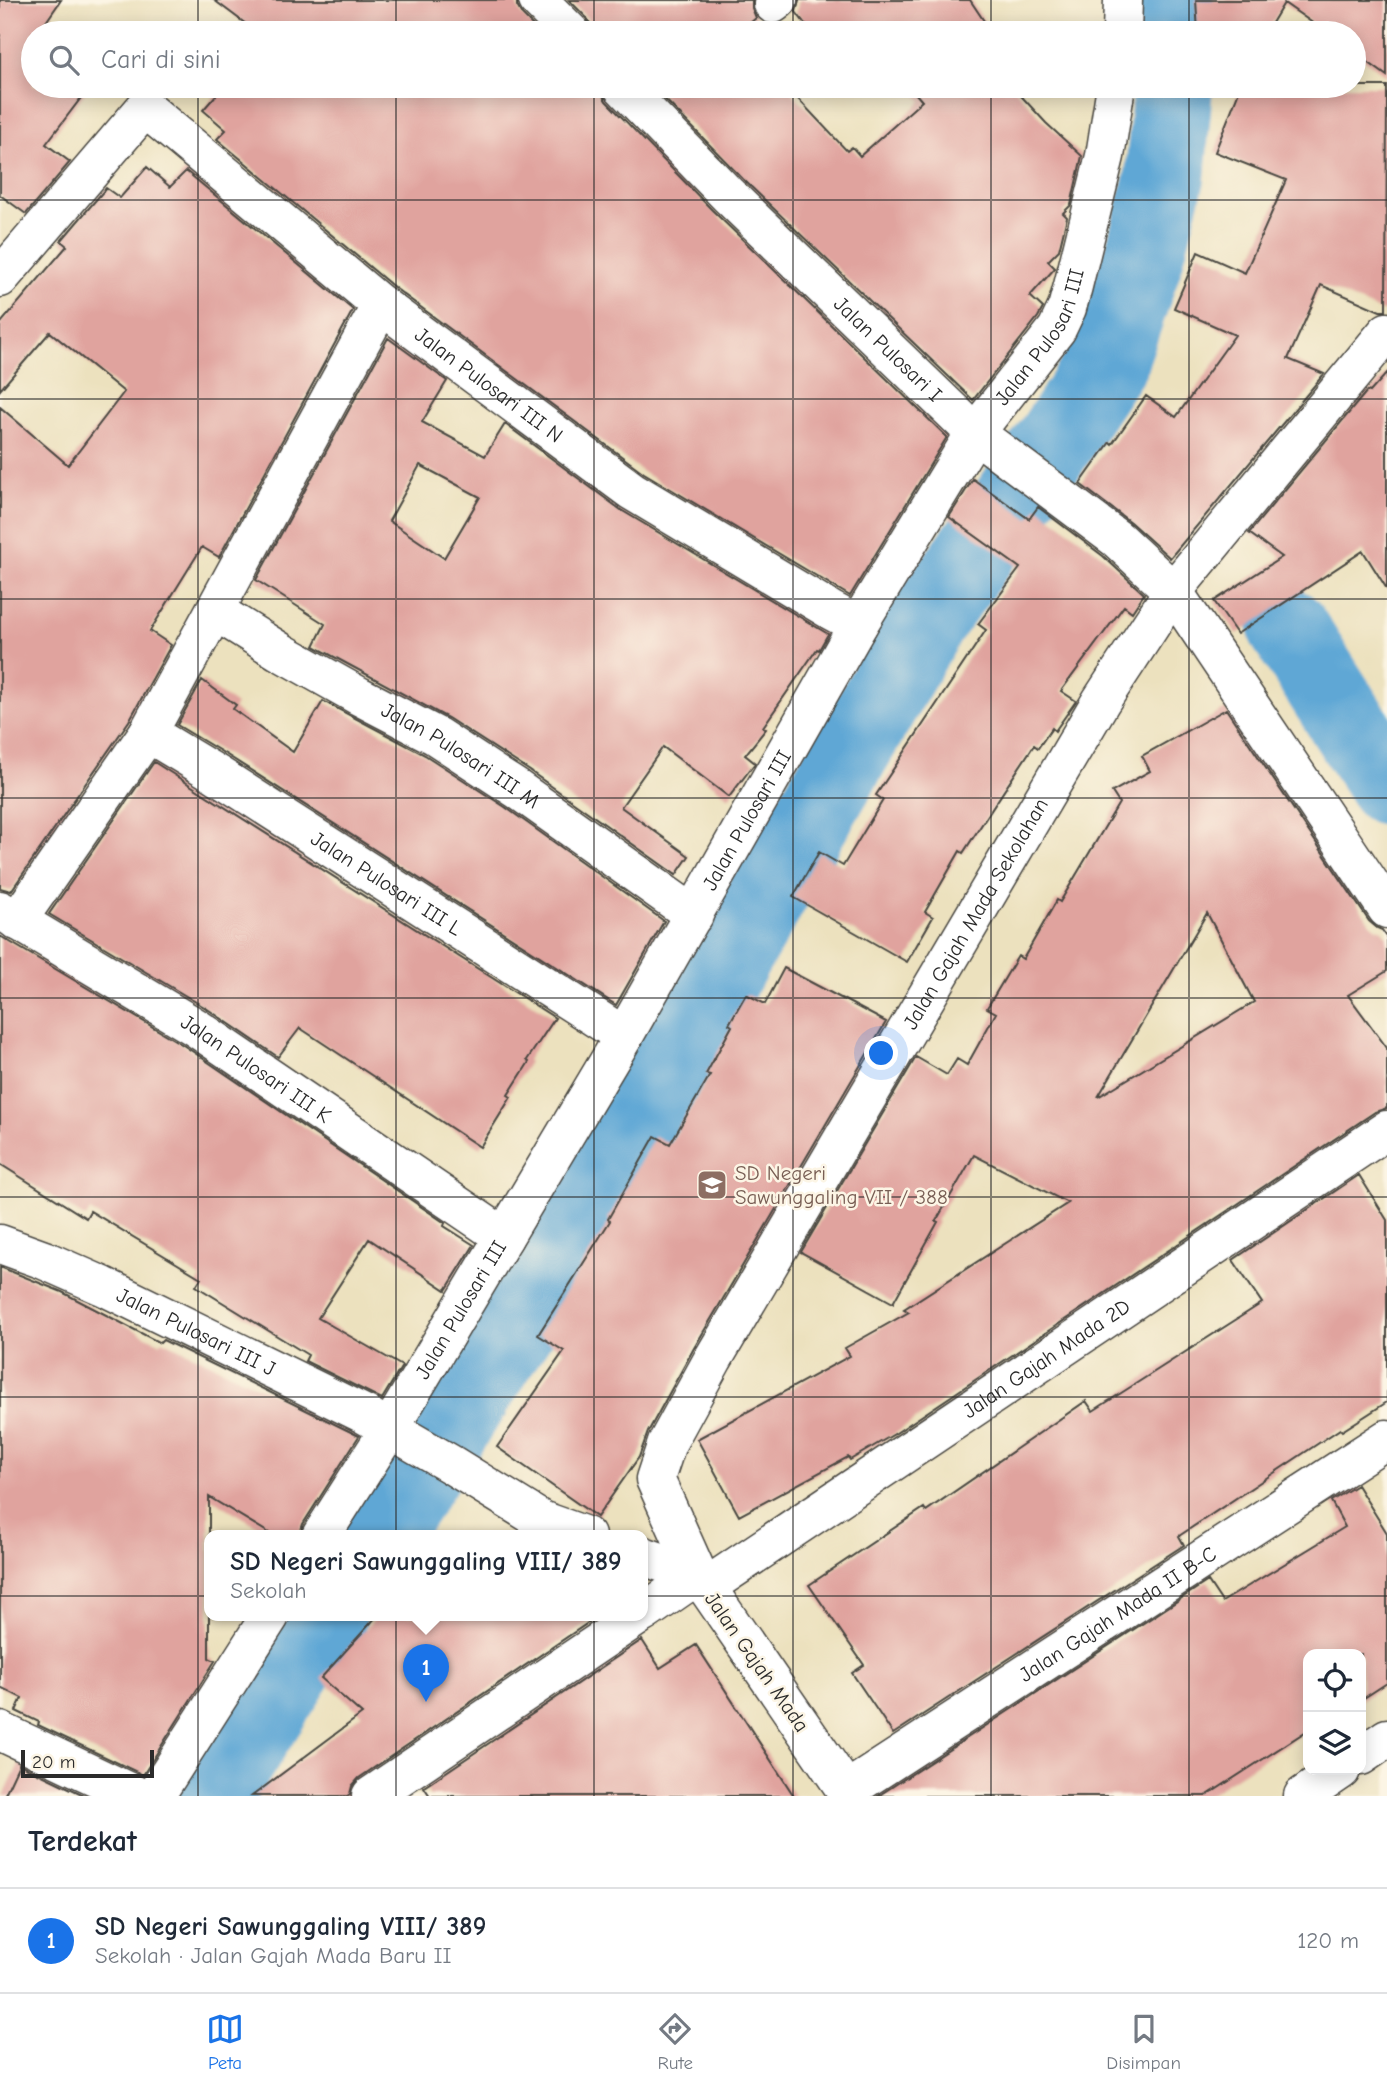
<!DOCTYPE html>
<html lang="id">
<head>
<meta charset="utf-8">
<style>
	body { margin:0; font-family:"Comic Neue",sans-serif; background:#f2f2f3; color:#1f2937 }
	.controls { position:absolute; right:21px; bottom:21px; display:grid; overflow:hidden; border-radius:14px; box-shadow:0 4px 18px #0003 }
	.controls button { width:63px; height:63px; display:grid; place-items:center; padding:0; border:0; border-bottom:2px solid #e0e1e3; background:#fff; color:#1f2937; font:35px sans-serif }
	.scale { position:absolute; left:21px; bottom:18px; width:133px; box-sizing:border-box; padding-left:7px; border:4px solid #2b2b2b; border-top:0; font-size:19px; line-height:24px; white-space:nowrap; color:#2b2b2b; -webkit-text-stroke:5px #fcf5e5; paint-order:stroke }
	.you { position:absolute; left:882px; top:1054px; width:24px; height:24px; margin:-18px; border:5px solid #fff; border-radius:50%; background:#1a73e8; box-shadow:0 0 0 10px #1a73e833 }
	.badge { display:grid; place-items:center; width:46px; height:46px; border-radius:50%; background:#1a73e8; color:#fff; font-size:23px; font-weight:700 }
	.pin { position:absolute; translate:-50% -58px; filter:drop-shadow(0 2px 4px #0008) }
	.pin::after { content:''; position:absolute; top:37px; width:24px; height:21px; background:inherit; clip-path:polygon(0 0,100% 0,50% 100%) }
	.popup { position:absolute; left:204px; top:1530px; width:444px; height:91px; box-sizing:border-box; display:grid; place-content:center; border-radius:14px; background:#fff; filter:drop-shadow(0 2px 5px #0005); font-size:23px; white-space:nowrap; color:#747a83 }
	.popup b { font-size:26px; color:#1f2937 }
	.popup::after { content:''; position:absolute; left:50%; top:100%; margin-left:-14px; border:14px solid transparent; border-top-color:#fff }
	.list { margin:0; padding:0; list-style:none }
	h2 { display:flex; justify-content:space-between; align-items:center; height:91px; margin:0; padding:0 28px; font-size:30px }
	h2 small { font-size:23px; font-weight:400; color:#747a83 }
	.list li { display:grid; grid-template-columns:46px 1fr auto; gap:21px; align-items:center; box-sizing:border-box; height:105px; padding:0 28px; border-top:2px solid #e0e1e3 }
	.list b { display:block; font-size:26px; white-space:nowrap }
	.list p { margin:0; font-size:23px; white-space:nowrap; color:#747a83 }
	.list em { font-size:23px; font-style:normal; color:#747a83 }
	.icon { flex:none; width:38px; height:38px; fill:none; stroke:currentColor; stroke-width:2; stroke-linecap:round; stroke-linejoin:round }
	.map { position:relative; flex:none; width:1387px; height:1796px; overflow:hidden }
	.search { position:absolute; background:#fff; box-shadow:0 4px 18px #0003; left:21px; right:21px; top:21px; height:77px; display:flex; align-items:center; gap:18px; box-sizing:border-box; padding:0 24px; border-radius:38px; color:#747a83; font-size:26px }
	.sheet { height:196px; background:#fff }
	nav { display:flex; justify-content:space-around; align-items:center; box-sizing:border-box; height:98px; border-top:2px solid #e0e1e3; background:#fff; font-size:19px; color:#747a83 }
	nav a { display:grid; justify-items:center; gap:4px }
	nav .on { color:#1a73e8 }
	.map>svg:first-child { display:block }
</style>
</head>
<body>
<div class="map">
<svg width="1387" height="1796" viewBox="0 0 1387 1796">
	<rect width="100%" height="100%" fill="#fcf5e5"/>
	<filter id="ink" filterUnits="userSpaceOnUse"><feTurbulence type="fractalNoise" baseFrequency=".0143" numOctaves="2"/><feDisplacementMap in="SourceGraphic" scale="14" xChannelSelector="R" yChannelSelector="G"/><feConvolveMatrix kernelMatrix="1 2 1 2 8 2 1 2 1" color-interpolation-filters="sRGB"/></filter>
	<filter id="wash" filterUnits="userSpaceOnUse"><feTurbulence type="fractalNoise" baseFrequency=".00686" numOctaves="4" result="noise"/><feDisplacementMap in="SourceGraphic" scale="28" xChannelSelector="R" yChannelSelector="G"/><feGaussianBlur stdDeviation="1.57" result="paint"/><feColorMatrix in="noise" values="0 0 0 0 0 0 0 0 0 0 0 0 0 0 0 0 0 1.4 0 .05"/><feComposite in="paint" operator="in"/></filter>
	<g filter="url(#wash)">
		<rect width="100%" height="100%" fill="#ece1be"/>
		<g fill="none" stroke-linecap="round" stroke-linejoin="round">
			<path stroke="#5ea7d5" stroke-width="80" d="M 1173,0 L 1175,33
				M 1288,628 L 1387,785
				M 379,1536 L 530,1304 L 928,618 L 1047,453 L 1108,361 L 1144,257 L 1165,177 L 1173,86
				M 212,1796 L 327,1616"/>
		</g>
		<g id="blocks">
			<path fill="#e0a39e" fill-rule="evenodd" d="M 0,0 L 61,0 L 46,22 L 61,33 L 33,33 L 33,86 L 90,86 L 46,144 L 70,162 L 26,214 L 0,195 Z
				M 214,0 L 517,0 L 517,6 L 522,15 L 540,33 L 258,33 Z
				M 569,0 L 752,0 L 752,8 L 756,18 L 738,33 L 592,33 L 592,27 L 587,18 Z
				M 799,0 L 970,0 L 992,33 L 812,33 L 796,12 Z
				M 1196,0 L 1387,0 L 1387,76 L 1354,52 L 1354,33 L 1327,33 L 1284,3 L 1266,33 L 1198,33 Z
				M 224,86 L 601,86 L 601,92 L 606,101 L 712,210 L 947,437 L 850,596 L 644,473 L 395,288 L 217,139 L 226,130 L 203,110 Z
				M 652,86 L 786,86 L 847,151 L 852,147 L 860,156 L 922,101 L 909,86 L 1012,86 L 1046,123 L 1082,156 L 1071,205 L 1063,213 L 1067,217 L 1059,250 L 1048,261 L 1055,268 L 1030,296 L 1043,308 L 1038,317 L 973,400 L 743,179 Z
				M 1241,86 L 1387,86 L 1386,311 L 1380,311 L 1321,285 L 1288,359 L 1324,374 L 1170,558 L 1130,522 L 1080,484 L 1110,442 L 1112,444 L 1146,396 L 1176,417 L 1235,335 L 1174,308 L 1198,252 L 1245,273 L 1286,180 L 1215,152 Z
				M 147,167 L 170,187 L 186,171 L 353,310 L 219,557 L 202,547 L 150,631 L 171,645 L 129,721 L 11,891 L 0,888 L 0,407 L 68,465 L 124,392 L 50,332 L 0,390 L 0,324 L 67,246 L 61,241 L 106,188 L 120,198 Z
				M 388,338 L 447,381 L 422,422 L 485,456 L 505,424 L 621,510 L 828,634 L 819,650 L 817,649 L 763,727 L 766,729 L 745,755 L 755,763 L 729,797 L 663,747 L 621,807 L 689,856 L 676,875 L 530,771 L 448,718 L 314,646 L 325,624 L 256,580 ZM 420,465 L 480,497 L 444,558 L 389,521 Z
				M 1387,373 L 1387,589 L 1363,551 L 1237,634 L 1214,601 L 1282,557 L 1249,533 L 1367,391 L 1370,392 Z
				M 973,479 L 1029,519 L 1038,507 L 1103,556 L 1144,594 L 1132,612 L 1124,606 L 1061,691 L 1076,701 L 1055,731 L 1052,728 L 1038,748 L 1034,745 L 963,853 L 960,851 L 925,912 L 933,917 L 907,962 L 793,897 L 819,852 L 843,866 L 883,800 L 876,795 L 986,630 L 978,624 L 1020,568 L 949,517 Z
				M 202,680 L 236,705 L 233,709 L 293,752 L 323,701 L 425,755 L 505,807 L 664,921 L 616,1005 L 227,755 L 177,725 Z
				M 1226,709 L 1369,921 L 1377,928 L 1382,930 L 1387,937 L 1387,971 L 1348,995 L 1387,1048 L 1387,1108 L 1375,1112 L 896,1433 L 850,1460 L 848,1457 L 739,1516 L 697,1439 L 850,1356 L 845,1348 L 909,1312 L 904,1309 L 1068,1203 L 974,1155 L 936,1221 L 938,1222 L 893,1303 L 801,1252 L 916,1057 L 947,1075 L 957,1059 L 967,1065 L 996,1013 L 987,1008 L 1018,956 L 1023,959 L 1057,900 L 1060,902 L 1119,803 L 1112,792 L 1150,771 L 1142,756 ZM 1207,913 L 1254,1002 L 1098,1097 Z
				M 154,762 L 555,1018 L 527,1060 L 529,1062 L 508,1095 L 511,1097 L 480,1147 L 300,1028 L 278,1057 L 206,1008 L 49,914 Z
				M 0,936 L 183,1045 L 445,1223 L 444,1226 L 474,1245 L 446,1290 L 369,1239 L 318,1318 L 402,1366 L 382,1399 L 305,1361 L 308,1355 L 196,1286 L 201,1278 L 90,1211 L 86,1218 L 0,1164 Z
				M 784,968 L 886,1022 L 694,1348 L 648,1432 L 639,1457 L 597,1517 L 497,1447 L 564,1351 L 538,1335 L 610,1221 L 608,1219 L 655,1136 L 670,1144 L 710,1075 L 706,1074 L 732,1026 L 729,1024 L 746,994 L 765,1004 Z
				M 1359,1175 L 1387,1220 L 1387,1402 L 1342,1431 L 1340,1429 L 1179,1536 L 1184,1545 L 893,1734 L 852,1673 L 864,1665 L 809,1585 L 924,1508 L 926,1511 L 1086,1401 L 1093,1411 L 1262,1303 L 1233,1260 Z
				M 0,1267 L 62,1292 L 160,1343 L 163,1340 L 359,1436 L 303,1524 L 299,1536 L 274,1536 L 209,1497 L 209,1658 L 215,1661 L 143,1775 L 38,1725 L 39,1722 L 16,1711 L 22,1698 L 0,1687 Z
				M 1357,1485 L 1387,1533 L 1387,1683 L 1361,1700 L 1361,1654 L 1308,1654 L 1308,1730 L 1206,1796 L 878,1796 L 1208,1581 L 1222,1602 L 1345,1527 L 1331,1501 Z
				M 377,1616 L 598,1616 L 359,1778 L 352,1786 L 350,1794 L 347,1796 L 252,1796 L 362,1714 L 321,1678 Z
				M 642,1640 L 660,1668 L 696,1645 L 794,1796 L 430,1796 L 424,1787 Z
				M 19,1764 L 86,1796 L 4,1796 Z"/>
		</g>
	</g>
	<g filter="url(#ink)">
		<use href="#blocks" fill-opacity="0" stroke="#484641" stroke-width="2"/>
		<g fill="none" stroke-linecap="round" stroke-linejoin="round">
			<g stroke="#484641" stroke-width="41">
				<g id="minor">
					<path d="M 538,0 L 571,33"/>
					<path d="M 773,4 L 778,0"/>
					<path d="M 1122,33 L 1123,0"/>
					<path id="s1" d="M 622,86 L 728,195 L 975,433 L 1117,539 L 1173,591 L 1387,909"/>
					<path id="s2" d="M 0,278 L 145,108 L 381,305 L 632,491 L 832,611 L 858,625"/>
					<path id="s3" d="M 215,611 L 279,651 L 359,696 L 436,736 L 517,789 L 694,915"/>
					<path id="s4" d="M 148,733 L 216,774 L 624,1036"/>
					<path id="s5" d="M 0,910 L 195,1027 L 504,1237"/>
					<path d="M 17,921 L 148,733 L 381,305"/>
					<path id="s6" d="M 0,1244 L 44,1260 L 103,1286 L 364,1414 L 452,1465 L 541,1520 L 586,1536"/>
					<path id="s7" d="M 321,1536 L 390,1428 L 624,1036 L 858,625 L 975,433 L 1057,329 L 1067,308 L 1073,286 L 1105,156 L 1116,86"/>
					<path d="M 643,1556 L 698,1575"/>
					<path id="s8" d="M 706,1587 L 1387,1130"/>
					<path d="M 643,1613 L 698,1575"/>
					<path d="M 0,1731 L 137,1796"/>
					<path d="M 1361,1756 L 1387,1738"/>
					<path id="s9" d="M 846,1791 L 1387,1439"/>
					<path d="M 155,1796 L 270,1616"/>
					<path d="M 371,1796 L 638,1616"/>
					<path id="s10" d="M 850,1796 L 698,1575 L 655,1479 L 667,1443 L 713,1359 L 1101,701 L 1173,591 L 1387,332"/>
					<path d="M 1303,1796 L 1341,1770"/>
				</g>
			</g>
			<use href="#minor" stroke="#fff" stroke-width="38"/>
		</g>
	</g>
	<path fill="none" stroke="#2b2b2b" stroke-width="2" stroke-opacity="0.55" d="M 198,0 L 198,33M 396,0 L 396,33M 594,0 L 594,33M 793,0 L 793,33M 991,0 L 991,33M 1189,0 L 1189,33M 198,86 L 198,1796M 396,86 L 396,1796M 594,86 L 594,1796M 793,86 L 793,1796M 991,86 L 991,1796M 1189,86 L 1189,1796M 0,200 L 1387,200M 0,399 L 1387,399M 0,599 L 1387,599M 0,798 L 1387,798M 0,998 L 1387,998M 0,1197 L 1387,1197M 0,1397 L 1387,1397M 0,1596 L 1387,1596"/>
	<defs>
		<g id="school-square" transform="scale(1.575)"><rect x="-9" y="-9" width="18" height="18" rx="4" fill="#8d6e63" stroke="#fcf5e5"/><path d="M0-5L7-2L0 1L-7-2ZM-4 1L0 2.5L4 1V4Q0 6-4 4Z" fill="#fff"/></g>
	</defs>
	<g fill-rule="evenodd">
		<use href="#school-square" x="712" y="1185"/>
	</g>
	<g text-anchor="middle" stroke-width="5" stroke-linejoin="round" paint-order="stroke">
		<g font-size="21" fill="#2b2b2b" stroke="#fcf5e5">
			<text dy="7" stroke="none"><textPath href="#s7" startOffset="1400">Jalan Pulosari III</textPath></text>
			<text dy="7" stroke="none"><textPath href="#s1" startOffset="374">Jalan Pulosari I</textPath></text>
			<text dy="7" stroke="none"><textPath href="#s2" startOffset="665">Jalan Pulosari III N</textPath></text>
			<text dy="7" stroke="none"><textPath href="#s3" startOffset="285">Jalan Pulosari III M</textPath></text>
			<text dy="7" stroke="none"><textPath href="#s7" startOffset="833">Jalan Pulosari III</textPath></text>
			<text dy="7" stroke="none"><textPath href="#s4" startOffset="282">Jalan Pulosari III L</textPath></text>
			<text dy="7" stroke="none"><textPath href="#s10" startOffset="1024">Jalan Gajah Mada Sekolahan</textPath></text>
			<text dy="7" stroke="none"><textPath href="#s5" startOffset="301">Jalan Pulosari III K</textPath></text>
			<text dy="7" stroke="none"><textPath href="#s7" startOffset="266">Jalan Pulosari III</textPath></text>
			<text dy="7" stroke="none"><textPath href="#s6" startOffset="215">Jalan Pulosari III J</textPath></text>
			<text dy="7" stroke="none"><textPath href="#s8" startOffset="410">Jalan Gajah Mada 2D</textPath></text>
			<text dy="7" stroke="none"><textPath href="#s9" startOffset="324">Jalan Gajah Mada II B-C</textPath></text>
			<text transform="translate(757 1662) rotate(55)" y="7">Jalan Gajah Mada</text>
		</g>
		<g font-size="21" fill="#785e54" stroke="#fcf5e5" text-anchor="start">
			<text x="735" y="1180">SD Negeri<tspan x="735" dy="24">Sawunggaling VII / 388</tspan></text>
		</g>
	</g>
</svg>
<div class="controls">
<button><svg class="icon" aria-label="locate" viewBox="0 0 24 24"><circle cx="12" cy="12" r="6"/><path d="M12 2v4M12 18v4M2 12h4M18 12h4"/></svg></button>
<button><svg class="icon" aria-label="layers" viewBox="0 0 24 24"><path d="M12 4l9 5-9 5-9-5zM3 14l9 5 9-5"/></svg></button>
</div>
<div class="scale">20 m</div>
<div class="you"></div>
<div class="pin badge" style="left:426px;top:1702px">1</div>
<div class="popup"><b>SD Negeri Sawunggaling VIII/ 389</b>Sekolah</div>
<div class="search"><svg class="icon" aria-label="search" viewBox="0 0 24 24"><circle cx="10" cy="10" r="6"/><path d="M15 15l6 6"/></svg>Cari di sini</div>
</div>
<section class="sheet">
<h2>Terdekat<small></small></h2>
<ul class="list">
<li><span class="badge">1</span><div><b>SD Negeri Sawunggaling VIII/ 389</b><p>Sekolah · Jalan Gajah Mada Baru II</p></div><em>120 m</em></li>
</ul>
</section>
<nav>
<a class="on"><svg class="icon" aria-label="map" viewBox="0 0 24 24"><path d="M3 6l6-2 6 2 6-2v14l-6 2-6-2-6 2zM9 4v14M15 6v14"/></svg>Peta</a>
<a><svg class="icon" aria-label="directions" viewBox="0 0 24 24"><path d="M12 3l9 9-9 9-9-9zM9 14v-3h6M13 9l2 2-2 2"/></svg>Rute</a>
<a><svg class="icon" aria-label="saved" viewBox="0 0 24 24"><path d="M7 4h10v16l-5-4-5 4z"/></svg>Disimpan</a>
</nav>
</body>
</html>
